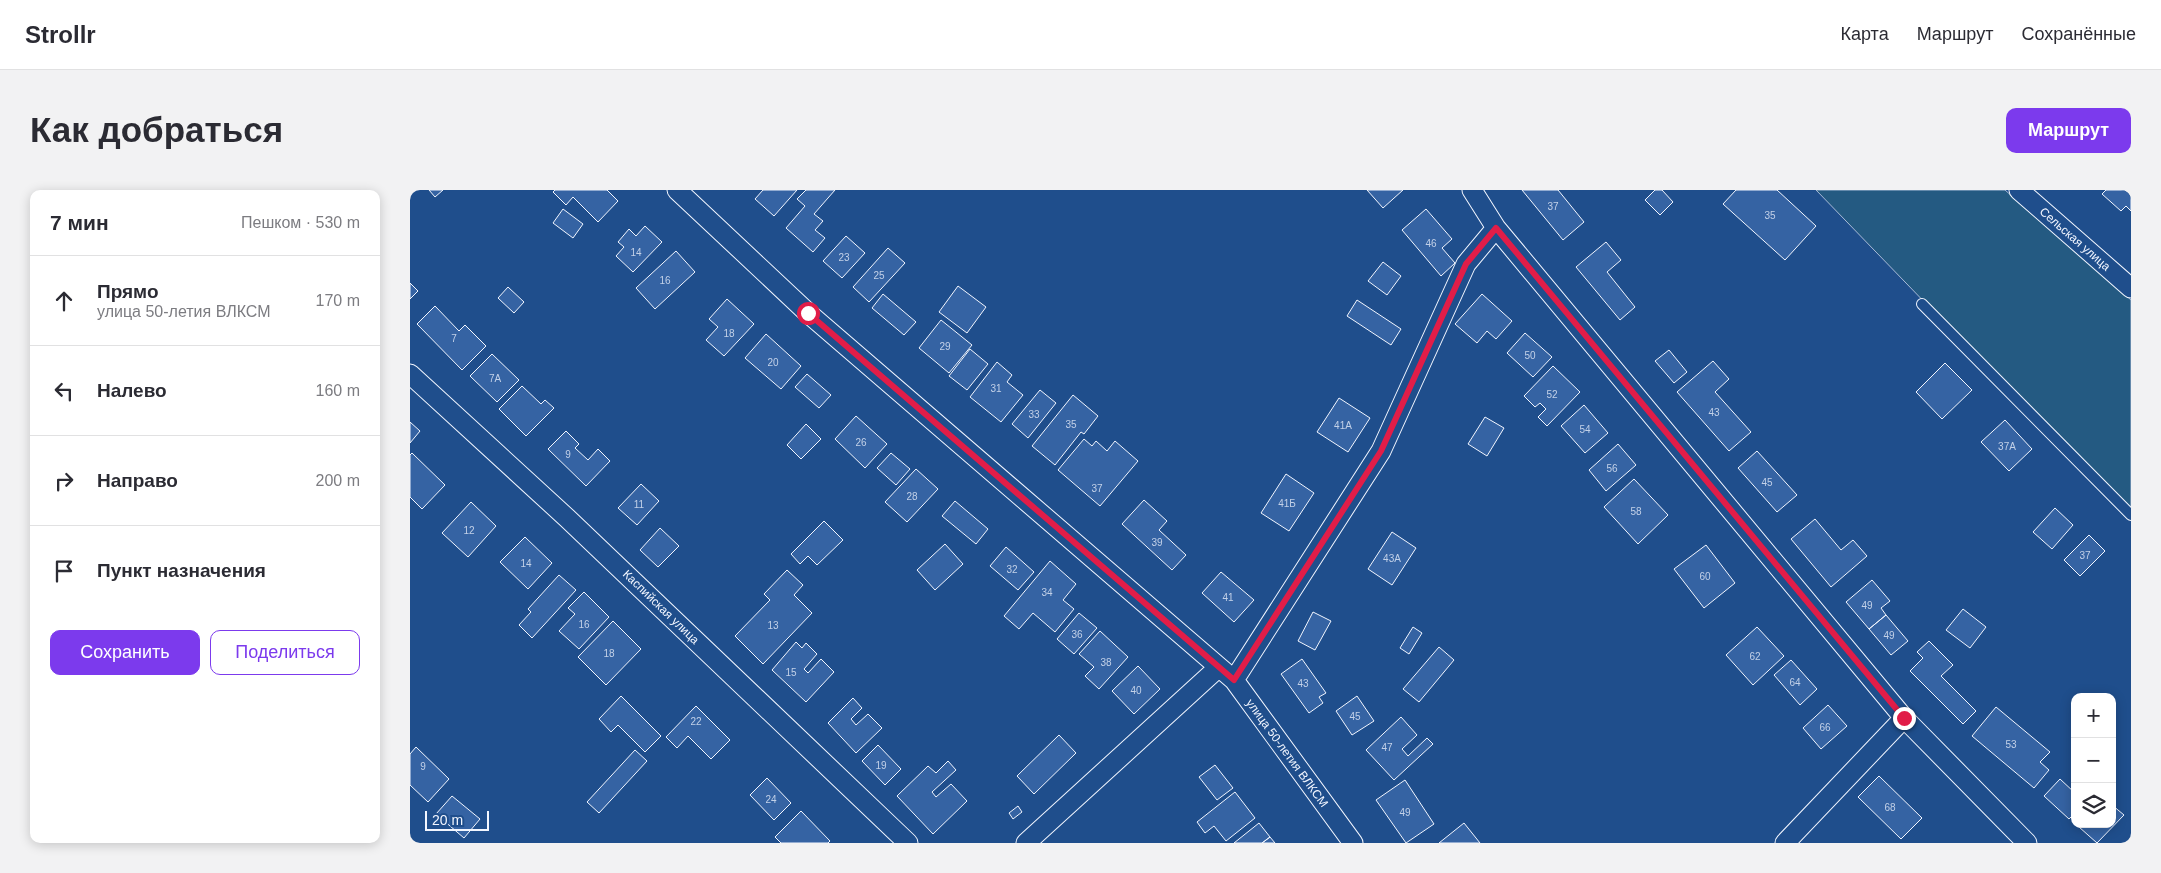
<!DOCTYPE html>
<html lang="ru">
<head>
<meta charset="utf-8">
<style>
	body { margin:0; font-family:Arial,sans-serif; background:#f2f2f3; color:#2b2b33 }
	.controls { position:absolute; right:15px; bottom:15px; display:grid; overflow:hidden; border-radius:10px; box-shadow:0 2px 12px #0003 }
	.controls button { width:45px; height:45px; display:grid; place-items:center; padding:0; border:0; border-bottom:1px solid #e1e1e2; background:#fff; color:#2b2b33; font:25px sans-serif }
	.scale { position:absolute; left:15px; bottom:12px; width:64px; box-sizing:border-box; padding-left:5px; border:2px solid #f2f6ff; border-top:0; font-size:14px; line-height:18px; white-space:nowrap; color:#f2f6ff; -webkit-text-stroke:4px #1f4e8c; paint-order:stroke }
	.stop { position:absolute; width:15px; height:15px; margin:-11px; border:4px solid #e11d48; border-radius:50%; background:#fff }
	.stop.end { background:#e11d48; border-color:#fff; box-shadow:0 1px 5px #0008 }
	.list { margin:0; padding:0; list-style:none }
	h2 { display:flex; justify-content:space-between; align-items:center; height:65px; margin:0; padding:0 20px; font-size:21px }
	h2 small { font-size:16px; font-weight:400; color:#7c7c81 }
	.list li { display:grid; grid-template-columns:32px 1fr auto; gap:15px; align-items:center; box-sizing:border-box; height:90px; padding:0 20px; border-top:1px solid #e1e1e2 }
	.list b { display:block; font-size:19px; white-space:nowrap }
	.list p { margin:0; font-size:16px; white-space:nowrap; color:#7c7c81 }
	.list em { font-size:16px; font-style:normal; color:#7c7c81 }
	.actions { display:flex; gap:10px; padding:15px 20px }
	.actions a { flex:1; padding:11px 0; border:1px solid #7c3aed; border-radius:10px; text-align:center; font-size:18px; color:#7c3aed }
	.actions .main { background:#7c3aed; color:#fff }
	.icon { flex:none; width:28px; height:28px; fill:none; stroke:currentColor; stroke-width:2; stroke-linecap:round; stroke-linejoin:round }
	.map { position:relative; flex:none; width:1721px; height:653px; overflow:hidden; border-radius:10px }
	header { display:flex; align-items:center; gap:30px; box-sizing:border-box; height:70px; padding:0 25px; background:#fff; border-bottom:1px solid #e1e1e2 }
	header strong { font-size:24px }
	nav { display:flex; gap:28px; margin-inline-start:auto; font-size:18px }
	.intro { display:flex; align-items:center; justify-content:space-between; box-sizing:border-box; height:120px; padding:0 30px }
	h1 { margin:0; font-size:35px }
	.button { padding:12px 22px; border-radius:10px; background:#7c3aed; color:#fff; font-size:18px; font-weight:700 }
	main { display:flex; gap:30px; padding:0 30px }
	aside { flex:1; background:#fff; border-radius:10px; box-shadow:0 2px 12px #0003 }
	.map>svg:first-child { display:block }
</style>
</head>
<body>
<header>
<strong>Strollr</strong>
<nav><a>Карта</a><a>Маршрут</a><a>Сохранённые</a></nav>
</header>
<div class="intro"><h1>Как добраться</h1><a class="button">Маршрут</a></div>
<main>
<aside>
<h2>7 мин<small>Пешком · 530 m</small></h2>
<ul class="list">
<li><svg class="icon" aria-label="ahead" viewBox="0 0 24 24"><path d="M12 20V5M6 11l6-6 6 6"/></svg><div><b>Прямо</b><p>улица 50-летия ВЛКСМ</p></div><em>170 m</em></li>
<li><svg class="icon" aria-label="left" viewBox="0 0 24 24"><path d="M17 20v-9H6M10 6l-5 5 5 5"/></svg><div><b>Налево</b></div><em>160 m</em></li>
<li><svg class="icon" aria-label="right" viewBox="0 0 24 24"><path d="M7 20v-9h11M14 6l5 5-5 5"/></svg><div><b>Направо</b></div><em>200 m</em></li>
<li><svg class="icon" aria-label="arrive" viewBox="0 0 24 24"><path d="M6 21V4h12l-3 4 3 4H6"/></svg><div><b>Пункт назначения</b></div></li>
</ul>
<div class="actions"><a class="main">Сохранить</a><a>Поделиться</a></div>
</aside>
<div class="map">
<svg width="1721" height="653" viewBox="0 0 1721 653">
	<rect width="100%" height="100%" fill="#1f4e8c"/>
	<path fill="#245a82" stroke="#a8bbd7" d="M 1406,0 L 1595,0 L 1721,110 L 1721,318 L 1555,154 Z"/>
	<path fill="#3563a3" stroke="#f2f6ff" d="M 19,0 L 33,0 L 25,7 Z
		M 145,0 L 197,0 L 208,11 L 188,32 L 163,7 L 156,15 L 143,2 Z
		M 353,0 L 387,0 L 364,26 L 345,9 Z
		M 396,0 L 425,0 L 404,24 L 413,31 L 405,40 L 415,48 L 403,62 L 376,38 L 395,16 L 387,9 Z
		M 957,0 L 993,0 L 973,18 Z
		M 1112,0 L 1148,0 L 1174,32 L 1153,50 Z
		M 1245,0 L 1252,0 L 1263,12 L 1250,25 L 1235,10 Z
		M 1326,0 L 1367,0 L 1406,36 L 1375,70 L 1313,14 Z
		M 1696,0 L 1721,0 L 1721,21 L 1716,16 L 1711,21 L 1692,4 Z
		M 153,19 L 173,34 L 163,48 L 143,33 Z
		M 1016,19 L 1042,49 L 1032,58 L 1045,73 L 1031,86 L 992,40 Z
		M 235,36 L 252,52 L 223,82 L 206,66 L 214,57 L 208,52 L 219,39 L 226,46 Z
		M 436,46 L 455,63 L 432,88 L 413,71 Z
		M 1196,52 L 1211,70 L 1197,82 L 1225,117 L 1210,130 L 1166,77 Z
		M 478,58 L 495,73 L 459,112 L 443,97 Z
		M 266,61 L 285,82 L 245,119 L 226,98 Z
		M 973,72 L 991,86 L 977,105 L 958,91 Z
		M 0,93 L 8,101 L 0,109 Z
		M 548,96 L 576,117 L 557,143 L 529,122 Z
		M 98,97 L 114,112 L 104,123 L 88,108 Z
		M 473,104 L 506,132 L 494,145 L 462,118 Z
		M 1072,104 L 1102,131 L 1086,149 L 1077,141 L 1067,153 L 1045,134 Z
		M 317,109 L 344,134 L 314,166 L 296,150 L 308,137 L 299,129 Z
		M 947,110 L 991,139 L 981,155 L 937,126 Z
		M 25,116 L 49,141 L 55,135 L 76,156 L 52,180 L 7,134 Z
		M 531,130 L 562,155 L 539,183 L 509,158 Z
		M 1115,143 L 1142,167 L 1123,187 L 1097,163 Z
		M 356,144 L 391,176 L 371,199 L 335,168 Z
		M 560,159 L 578,174 L 557,200 L 539,186 Z
		M 1259,160 L 1277,182 L 1264,193 L 1245,171 Z
		M 82,164 L 109,190 L 87,212 L 60,186 Z
		M 1303,171 L 1319,189 L 1305,202 L 1341,242 L 1319,261 L 1267,202 Z
		M 587,172 L 602,185 L 597,192 L 613,205 L 591,232 L 560,207 Z
		M 1535,173 L 1562,200 L 1532,229 L 1506,202 Z
		M 1143,176 L 1170,202 L 1137,236 L 1128,227 L 1136,219 L 1130,213 L 1125,217 L 1114,206 Z
		M 397,184 L 421,205 L 409,218 L 385,197 Z
		M 112,196 L 131,214 L 135,210 L 144,218 L 116,246 L 89,219 Z
		M 630,200 L 646,213 L 618,248 L 602,234 Z
		M 663,205 L 688,226 L 674,244 L 671,242 L 645,275 L 622,256 Z
		M 929,208 L 960,228 L 938,262 L 907,242 Z
		M 1174,215 L 1198,243 L 1175,263 L 1151,236 Z
		M 446,226 L 477,254 L 455,278 L 425,249 Z
		M 1075,227 L 1094,238 L 1077,266 L 1058,254 Z
		M 1595,230 L 1622,259 L 1599,281 L 1571,252 Z
		M 0,232 L 10,241 L 0,253 Z
		M 396,234 L 411,249 L 391,269 L 377,255 Z
		M 156,241 L 169,254 L 165,258 L 178,270 L 188,259 L 200,271 L 176,296 L 138,259 Z
		M 674,249 L 682,256 L 686,251 L 697,261 L 705,251 L 728,271 L 690,316 L 648,280 Z
		M 1208,254 L 1226,275 L 1196,301 L 1179,280 Z
		M 1347,261 L 1387,305 L 1367,322 L 1328,278 Z
		M 2,263 L 35,295 L 12,319 L 0,307 L 0,265 Z
		M 481,263 L 500,279 L 486,295 L 467,278 Z
		M 506,279 L 528,299 L 497,332 L 475,312 Z
		M 876,284 L 904,303 L 879,341 L 851,323 Z
		M 1224,289 L 1258,325 L 1228,354 L 1194,317 Z
		M 231,294 L 249,311 L 227,335 L 208,318 Z
		M 734,310 L 757,331 L 749,340 L 776,365 L 762,380 L 712,334 Z
		M 545,311 L 578,339 L 566,354 L 532,326 Z
		M 61,312 L 86,336 L 58,367 L 32,343 Z
		M 1645,318 L 1663,335 L 1642,359 L 1623,342 Z
		M 1405,329 L 1431,360 L 1443,350 L 1457,366 L 1421,397 L 1381,349 Z
		M 414,331 L 433,350 L 407,375 L 398,366 L 390,374 L 381,364 Z
		M 250,338 L 269,356 L 248,377 L 230,360 Z
		M 982,342 L 1006,358 L 982,395 L 958,379 Z
		M 1679,345 L 1695,361 L 1670,386 L 1654,370 Z
		M 115,347 L 142,373 L 118,399 L 90,372 Z
		M 535,354 L 553,374 L 525,400 L 507,380 Z
		M 1296,355 L 1325,393 L 1294,418 L 1264,379 Z
		M 596,357 L 624,382 L 608,400 L 580,376 Z
		M 640,371 L 666,394 L 653,410 L 664,419 L 645,442 L 623,423 L 609,439 L 594,426 Z
		M 377,380 L 393,395 L 384,405 L 402,423 L 353,474 L 325,446 L 360,410 L 354,404 Z
		M 811,382 L 844,410 L 824,432 L 792,403 Z
		M 149,385 L 166,400 L 122,448 L 109,435 L 121,422 L 118,419 Z
		M 1462,390 L 1480,411 L 1471,418 L 1476,425 L 1459,439 L 1436,412 Z
		M 174,402 L 199,427 L 169,459 L 149,441 L 165,424 L 158,418 Z
		M 1553,419 L 1576,437 L 1560,458 L 1536,440 Z
		M 903,422 L 921,431 L 905,460 L 888,451 Z
		M 669,423 L 687,438 L 664,464 L 647,449 Z
		M 1476,425 L 1498,451 L 1481,465 L 1459,439 Z
		M 203,431 L 231,459 L 196,495 L 168,467 Z
		M 1003,437 L 1012,443 L 999,464 L 990,458 Z
		M 1347,437 L 1374,466 L 1343,495 L 1316,465 Z
		M 690,441 L 718,467 L 689,499 L 675,486 L 684,477 L 669,464 Z
		M 1519,451 L 1543,475 L 1531,486 L 1566,521 L 1553,534 L 1500,481 L 1513,468 L 1507,462 Z
		M 386,452 L 392,458 L 396,453 L 407,464 L 394,479 L 398,483 L 411,469 L 424,482 L 396,512 L 362,480 Z
		M 1029,457 L 1044,470 L 1009,512 L 993,499 Z
		M 892,469 L 916,503 L 909,507 L 913,513 L 899,523 L 871,484 Z
		M 1381,470 L 1407,499 L 1390,515 L 1364,485 Z
		M 728,476 L 750,499 L 724,524 L 702,501 Z
		M 211,506 L 251,546 L 235,562 L 208,535 L 201,542 L 189,529 Z
		M 947,506 L 964,531 L 942,545 L 926,521 Z
		M 443,508 L 452,518 L 441,529 L 446,535 L 458,524 L 472,538 L 446,563 L 418,533 Z
		M 1418,515 L 1437,536 L 1411,559 L 1393,538 Z
		M 286,516 L 320,550 L 301,569 L 278,546 L 267,558 L 256,547 Z
		M 1586,517 L 1640,562 L 1630,572 L 1639,580 L 1624,598 L 1562,546 Z
		M 991,527 L 1007,545 L 992,559 L 998,566 L 1017,548 L 1023,554 L 984,590 L 956,560 Z
		M 649,545 L 666,563 L 624,604 L 607,586 Z
		M 468,555 L 491,579 L 475,595 L 452,571 Z
		M 6,557 L 39,589 L 18,612 L 0,595 L 0,564 Z
		M 225,560 L 237,571 L 189,623 L 177,612 Z
		M 538,571 L 546,580 L 522,602 L 526,607 L 541,594 L 557,611 L 523,644 L 487,606 L 518,576 L 526,583 Z
		M 805,575 L 823,598 L 807,610 L 789,587 Z
		M 1469,586 L 1512,628 L 1491,649 L 1448,607 Z
		M 357,588 L 381,613 L 364,630 L 340,605 Z
		M 1650,589 L 1665,603 L 1665,623 L 1659,629 L 1634,606 Z
		M 995,590 L 1024,634 L 996,653 L 966,610 Z
		M 825,602 L 845,628 L 816,651 L 804,636 L 795,643 L 787,632 Z
		M 42,606 L 70,629 L 54,648 L 26,624 Z
		M 1702,615 L 1714,625 L 1687,653 L 1669,637 L 1672,634 L 1702,634 Z
		M 608,616 L 612,622 L 603,629 L 599,623 Z
		M 391,621 L 420,651 L 418,653 L 371,653 L 365,647 Z
		M 849,633 L 860,647 L 852,653 L 824,653 Z
		M 1054,633 L 1070,653 L 1029,653 Z
		M 860,647 L 865,653 L 852,653 Z"/>
	<g fill="none" stroke-linecap="round" stroke-linejoin="round">
		<g stroke="#f2f6ff" stroke-width="12">
			<path id="lane" d="M 1512,114 L 1721,325"/>
		</g>
		<g stroke="#f2f6ff" stroke-width="21">
			<path id="street" d="M 267,0 L 398,123 L 824,490 L 943,653
				M 1062,0 L 1086,38 L 1494,528 L 1617,653
				M 1609,0 L 1721,98
				M 0,184 L 157,328 L 498,653
				M 824,490 L 971,261 L 1056,74 L 1086,38
				M 616,653 L 809,477
				M 1375,653 L 1494,528"/>
		</g>
		<use href="#lane" stroke="#1f4e8c" stroke-width="10"/>
		<use href="#street" stroke="#1f4e8c" stroke-width="19"/>
	</g>
	<g fill="none" stroke-linecap="round" stroke-linejoin="round">
		<path stroke="#e11d48" stroke-width="6" d="M 398,123 L 824,490 L 971,261 L 1056,74 L 1086,38 L 1494,528"/>
	</g>
	<g text-anchor="middle" stroke-width="4" stroke-linejoin="round" paint-order="stroke">
		<g font-size="10" fill="#c3d1e8">
			<text x="1143" y="20">37</text>
			<text x="1360" y="29">35</text>
			<text x="1021" y="57">46</text>
			<text x="226" y="66">14</text>
			<text x="434" y="71">23</text>
			<text x="469" y="89">25</text>
			<text x="255" y="94">16</text>
			<text x="319" y="147">18</text>
			<text x="44" y="152">7</text>
			<text x="535" y="160">29</text>
			<text x="1120" y="169">50</text>
			<text x="363" y="176">20</text>
			<text x="85" y="192">7А</text>
			<text x="586" y="202">31</text>
			<text x="1142" y="208">52</text>
			<text x="1304" y="226">43</text>
			<text x="624" y="228">33</text>
			<text x="661" y="238">35</text>
			<text x="933" y="239">41А</text>
			<text x="1175" y="243">54</text>
			<text x="451" y="256">26</text>
			<text x="1597" y="260">37А</text>
			<text x="158" y="268">9</text>
			<text x="1202" y="282">56</text>
			<text x="1357" y="296">45</text>
			<text x="687" y="302">37</text>
			<text x="502" y="310">28</text>
			<text x="877" y="317">41Б</text>
			<text x="229" y="318">11</text>
			<text x="1226" y="325">58</text>
			<text x="59" y="344">12</text>
			<text x="747" y="356">39</text>
			<text x="1675" y="369">37</text>
			<text x="982" y="372">43А</text>
			<text x="116" y="377">14</text>
			<text x="602" y="383">32</text>
			<text x="1295" y="390">60</text>
			<text x="637" y="406">34</text>
			<text x="818" y="411">41</text>
			<text x="1457" y="419">49</text>
			<text x="174" y="438">16</text>
			<text x="363" y="439">13</text>
			<text x="667" y="448">36</text>
			<text x="1479" y="449">49</text>
			<text x="199" y="467">18</text>
			<text x="1345" y="470">62</text>
			<text x="696" y="476">38</text>
			<text x="381" y="486">15</text>
			<text x="1385" y="496">64</text>
			<text x="893" y="497">43</text>
			<text x="726" y="504">40</text>
			<text x="945" y="530">45</text>
			<text x="286" y="535">22</text>
			<text x="1415" y="541">66</text>
			<text x="1601" y="558">53</text>
			<text x="977" y="561">47</text>
			<text x="471" y="579">19</text>
			<text x="13" y="580">9</text>
			<text x="361" y="613">24</text>
			<text x="1480" y="621">68</text>
			<text x="995" y="626">49</text>
		</g>
		<g font-size="12" fill="#f2f6ff" stroke="#1f4e8c">
			<text transform="translate(1665 49) rotate(41)" y="4">Сельская улица</text>
			<text transform="translate(251 417) rotate(44)" y="4">Каспийская улица</text>
			<text transform="translate(877 563) rotate(54)" y="4">улица 50-летия ВЛКСМ</text>
		</g>
	</g>
</svg>
<div class="controls">
<button>+</button>
<button>−</button>
<button><svg class="icon" aria-label="layers" viewBox="0 0 24 24"><path d="M12 4l9 5-9 5-9-5zM3 14l9 5 9-5"/></svg></button>
</div>
<div class="scale">20 m</div>
<div class="stop" style="left:398px;top:123px"></div>
<div class="stop end" style="left:1494px;top:528px"></div>
</div>
</main>
</body>
</html>
